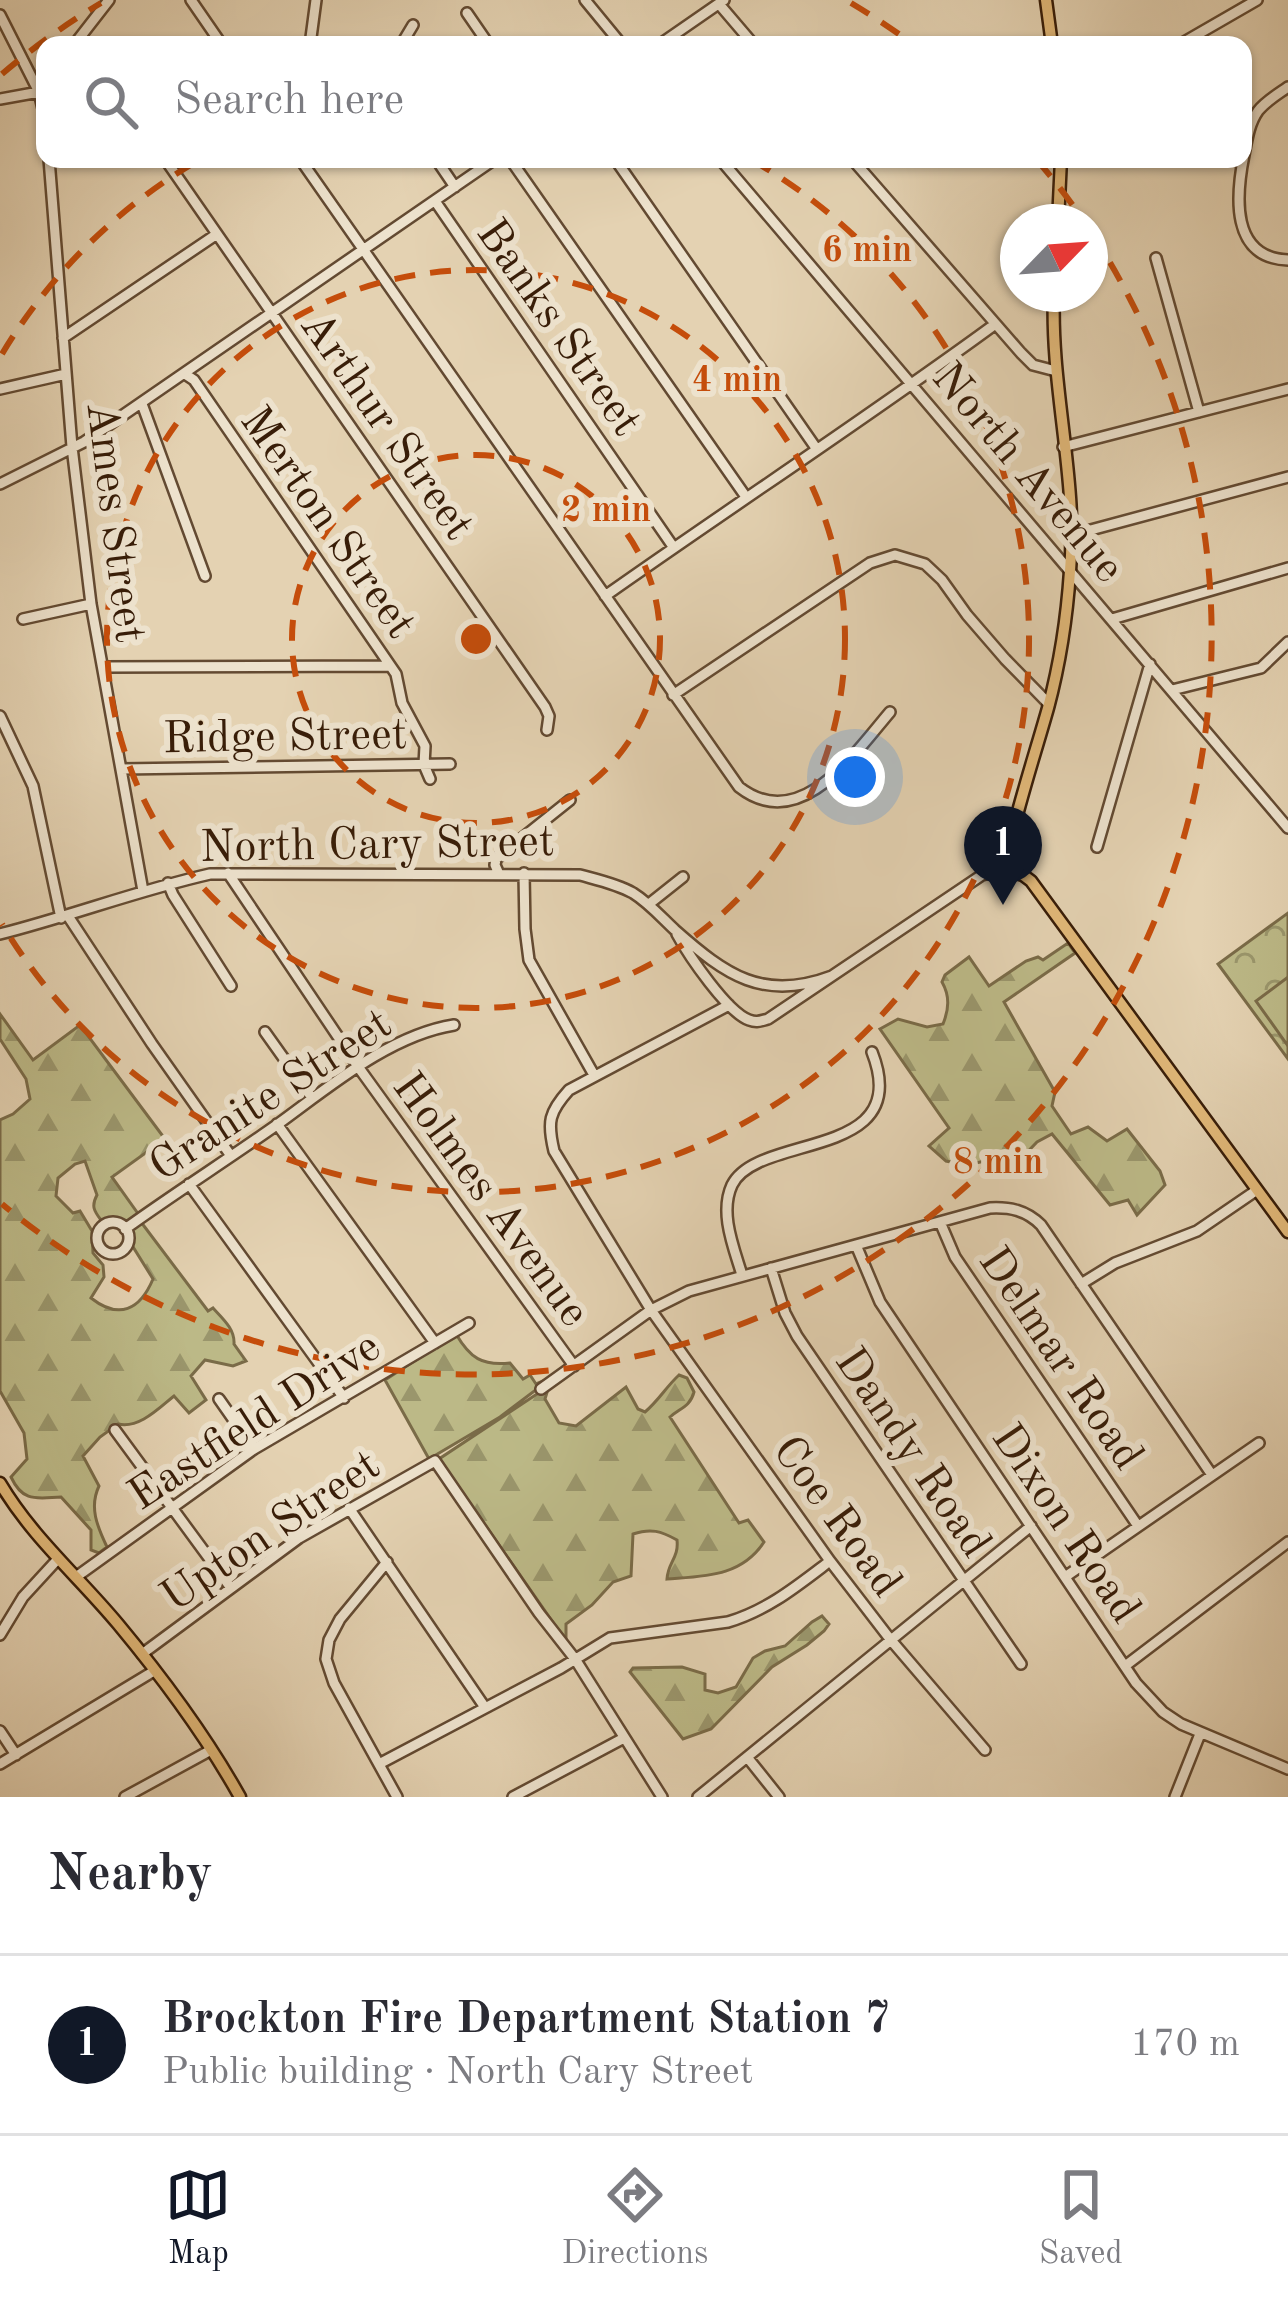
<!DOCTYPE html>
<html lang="en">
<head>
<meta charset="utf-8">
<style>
	body { margin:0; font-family:"Old Standard TT",serif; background:#f2f2f3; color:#2b2b33 }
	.compass { position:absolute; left:1000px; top:204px; width:108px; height:108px; border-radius:50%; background:#fff; box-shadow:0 3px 9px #0004; rotate:65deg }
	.you { position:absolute; left:855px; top:777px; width:42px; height:42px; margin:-30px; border:9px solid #fff; border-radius:50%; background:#1a73e8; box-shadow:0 0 0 18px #1a73e833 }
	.badge { display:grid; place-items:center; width:78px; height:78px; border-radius:50%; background:#111827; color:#fff; font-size:39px; font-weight:700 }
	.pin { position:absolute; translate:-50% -99px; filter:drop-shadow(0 3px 6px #0008) }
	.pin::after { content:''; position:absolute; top:63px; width:42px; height:36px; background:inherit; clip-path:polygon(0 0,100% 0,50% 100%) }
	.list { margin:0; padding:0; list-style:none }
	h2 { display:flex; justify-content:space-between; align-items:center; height:156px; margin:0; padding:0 48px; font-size:51px }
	h2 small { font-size:39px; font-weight:400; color:#7c7c81 }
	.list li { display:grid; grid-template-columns:78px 1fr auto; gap:36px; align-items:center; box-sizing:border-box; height:180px; padding:0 48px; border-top:3px solid #e1e1e2 }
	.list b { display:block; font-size:45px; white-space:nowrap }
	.list p { margin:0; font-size:39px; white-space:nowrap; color:#7c7c81 }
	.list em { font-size:39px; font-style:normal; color:#7c7c81 }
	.icon { flex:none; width:66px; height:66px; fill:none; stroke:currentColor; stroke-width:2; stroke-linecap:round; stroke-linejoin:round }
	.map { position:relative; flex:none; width:1288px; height:1797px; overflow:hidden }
	.search { position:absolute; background:#fff; box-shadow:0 3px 9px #0004; left:36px; right:36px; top:36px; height:132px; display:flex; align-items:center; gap:30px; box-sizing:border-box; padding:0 42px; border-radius:24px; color:#7c7c81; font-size:45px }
	.sheet { height:336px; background:#fff }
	nav { display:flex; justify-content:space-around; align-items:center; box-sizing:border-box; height:168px; border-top:3px solid #e1e1e2; background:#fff; font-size:33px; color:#7c7c81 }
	nav a { display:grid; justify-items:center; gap:6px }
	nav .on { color:#111827 }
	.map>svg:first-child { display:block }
</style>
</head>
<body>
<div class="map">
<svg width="1288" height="1797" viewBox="0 0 1288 1797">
	<defs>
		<pattern id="forest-firs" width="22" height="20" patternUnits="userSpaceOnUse" patternTransform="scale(3)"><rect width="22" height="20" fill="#bcb987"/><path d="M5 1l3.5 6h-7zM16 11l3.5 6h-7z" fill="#9a966c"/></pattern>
		<pattern id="park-crowns" width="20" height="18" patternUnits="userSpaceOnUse" patternTransform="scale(3)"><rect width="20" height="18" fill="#bcb987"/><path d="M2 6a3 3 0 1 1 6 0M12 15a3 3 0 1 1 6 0" fill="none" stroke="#9a966c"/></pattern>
	</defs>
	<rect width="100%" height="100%" fill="#e4d2b2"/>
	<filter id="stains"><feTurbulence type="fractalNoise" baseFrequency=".00167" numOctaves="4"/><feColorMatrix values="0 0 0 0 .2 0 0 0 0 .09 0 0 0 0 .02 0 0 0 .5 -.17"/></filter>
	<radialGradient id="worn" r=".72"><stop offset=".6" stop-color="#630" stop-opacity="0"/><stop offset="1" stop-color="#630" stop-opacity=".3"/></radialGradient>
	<path fill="url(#forest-firs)" stroke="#7a6b48" stroke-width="3" d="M 1068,943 L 1075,953 L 1004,1002 L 1055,1092 L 1052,1106 L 1071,1134 L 1088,1127 L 1107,1141 L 1127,1129 L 1160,1171 L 1165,1185 L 1137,1215 L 1128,1200 L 1110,1205 L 1052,1134 L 1037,1142 L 1016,1164 L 990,1160 L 966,1165 L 946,1161 L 929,1146 L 949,1128 L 880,1029 L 898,1019 L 927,1027 L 943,1024 C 949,1009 950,996 942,982 L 945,975 L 969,957 L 989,986 L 1026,961 L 1038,957 L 1043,960 Z
		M 0,1014 L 33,1060 L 80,1025 L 165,1139 L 112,1177 L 139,1215 L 127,1222 L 101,1220 C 94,1211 91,1206 97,1195 L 85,1161 L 75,1164 L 58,1178 L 56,1196 L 73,1213 L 80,1211 L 92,1231 L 93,1253 L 103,1265 L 104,1277 L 91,1298 C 119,1320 140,1310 153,1279 L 130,1242 L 130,1232 L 141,1222 L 208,1311 L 213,1308 C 223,1319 235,1329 234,1344 L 246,1361 L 233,1366 L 205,1360 L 191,1376 L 206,1400 L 189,1413 L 174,1396 C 159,1408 139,1429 118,1424 L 100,1437 L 83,1456 L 99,1486 C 89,1507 97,1526 107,1547 L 99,1553 L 91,1550 L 91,1530 L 61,1497 C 37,1498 23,1503 11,1477 L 27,1459 L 24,1433 L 0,1391 L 0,1120 L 13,1114 L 30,1099 L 26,1079 L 0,1039 Z
		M 456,1334 C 470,1358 482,1366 510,1363 L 523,1379 L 530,1375 L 536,1384 L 543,1381 L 545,1383 L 500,1417 L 429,1459 L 385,1380 Z
		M 679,1375 L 687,1378 L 694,1392 C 690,1407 680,1408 670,1417 L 739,1523 L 748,1520 L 764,1542 C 741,1577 704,1576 667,1579 C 668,1562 679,1558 677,1540 C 661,1531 651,1528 633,1534 L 631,1576 L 613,1582 L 592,1605 L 566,1624 L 566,1641 L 439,1459 L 546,1388 L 548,1389 L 545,1399 L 559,1423 L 576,1426 L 626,1387 L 638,1409 L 645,1412 C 659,1400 666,1387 679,1375 Z
		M 822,1616 L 829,1624 L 824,1631 L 807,1645 L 772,1667 L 711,1729 L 683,1739 L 630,1672 L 633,1668 L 682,1667 L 705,1674 L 705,1690 L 718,1693 L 736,1687 L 753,1658 L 765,1651 L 785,1646 L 812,1622 Z"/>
	<path fill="url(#park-crowns)" stroke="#7a6b48" stroke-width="3" d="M 1288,913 L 1288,1059 L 1218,964 Z"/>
	<path fill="#bcb987" stroke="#7a6b48" stroke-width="3" d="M 1288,977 L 1288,1046 L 1256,1001 Z"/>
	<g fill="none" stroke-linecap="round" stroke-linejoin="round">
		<g stroke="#634a32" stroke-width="14">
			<path id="minor" d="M 191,0 L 222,45
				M 585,0 L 622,45
				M 719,4 L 754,45
				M 467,13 L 489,45
				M 0,15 L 39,92 L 45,117
				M 74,45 L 109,0
				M 310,45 L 316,0
				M 401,45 L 413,25
				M 659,45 L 724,0
				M 1179,45 L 1257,0
				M 1288,87 C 1278,94 1266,101 1258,111 C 1249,124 1247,139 1244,155 C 1236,195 1230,258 1288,260
				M 0,99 L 39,92 L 45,84
				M 49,159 L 72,447 L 91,604 L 143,891
				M 165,159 L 545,707 L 549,716 L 547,730
				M 300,159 L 739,787 C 800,835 855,753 890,712
				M 436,159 L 455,187
				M 510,159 L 746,497
				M 615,159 L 816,448
				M 720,159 L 1288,828
				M 852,159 L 1021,353 L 1033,365 L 1056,371
				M 435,201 L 674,548
				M 1156,258 L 1199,412
				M 63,338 L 217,234
				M 185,374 L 194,380 L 396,674 L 402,703 L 425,746 L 424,765 L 430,779
				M 0,389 L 66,374
				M 142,404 L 205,576
				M 1063,447 L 1288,389
				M 0,484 L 84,442 L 495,159
				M 1072,535 L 1288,477
				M 605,596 C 734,505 867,418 994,325
				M 23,619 L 91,604
				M 1112,619 L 1288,568
				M 103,667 L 390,666
				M 1172,690 L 1261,668 L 1288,642
				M 673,695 L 870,563 L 895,555 L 925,564 L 942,580 L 967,615 L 1005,659 L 1049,704
				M 0,716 L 33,786 L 61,918
				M 121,769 L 450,764
				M 1097,847 L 1150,664
				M 228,873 L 359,1068 L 574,1366
				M 524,873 L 525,929 L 529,960 L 594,1075
				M 499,874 L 495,865 L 496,859 L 570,800
				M 168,883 L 173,895 L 231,986
				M 649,904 L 683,877
				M 68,916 L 152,1044 L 231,1156
				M 0,934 C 71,916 139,890 210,874 L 580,875 C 598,880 617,884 633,893 C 649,903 661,917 675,930 C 726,975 763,1002 832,976
				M 677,934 C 689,956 727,1012 749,1020 C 757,1023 760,1021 768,1019 L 982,875 L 1004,869
				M 729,1005 L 569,1090 C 549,1112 547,1122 554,1151 L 651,1310 L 830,1561 L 890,1639 L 985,1750
				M 265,1032 L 312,1098
				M 277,1124 L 435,1343
				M 189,1184 L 344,1398
				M 940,1222 L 955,1257 L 1138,1526
				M97 1238a16 16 0 1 1 32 0a16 16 0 1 1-32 0Z
				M 125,1229 C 175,1193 227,1160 278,1124 C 329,1087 390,1035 454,1025
				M 856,1245 L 880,1302 L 1136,1683 L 1163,1712 L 1181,1724 L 1288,1769
				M 771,1268 L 785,1313 L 797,1336 L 1021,1664
				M 742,1275 C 734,1248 719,1213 732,1185 C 758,1132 915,1162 872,1052
				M 1081,1284 L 1115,1263 L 1197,1231 L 1257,1190
				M 541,1389 L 651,1310 L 689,1291 L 990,1208 C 1010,1207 1026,1210 1041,1225 L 1212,1475
				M 219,1399 L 254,1449
				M 115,1430 L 231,1588
				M 349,1508 L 484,1706
				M 387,1562 L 340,1619 L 329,1640 L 326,1659 L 334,1683 L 397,1797
				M 76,1577 L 254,1449 L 469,1323
				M 1065,1577 L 1259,1443
				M 0,1635 L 23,1597 L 57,1560
				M 142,1654 L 299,1538 L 435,1461 L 539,1613 L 575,1659 L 662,1797
				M 1125,1666 L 1288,1542
				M 0,1731 L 16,1755
				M 747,1757 L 779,1797
				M 0,1764 L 154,1671
				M 379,1764 L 561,1668 L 610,1638 L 728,1622 C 768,1610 797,1586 830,1561
				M 125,1797 L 211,1750
				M 513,1797 L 624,1738
				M 698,1797 L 1031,1526
				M 1175,1797 L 1200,1734"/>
		</g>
		<g stroke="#381d08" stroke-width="15">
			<path id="major" d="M 1046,0 L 1052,45
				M 1058,222 L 1061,159
				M 1054,294 C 1050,386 1078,479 1070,571 C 1067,617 1060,663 1048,708 C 1033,761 1015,814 1004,869 L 1023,875 L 1031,881 L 1288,1232
				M 0,1483 C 32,1537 78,1576 118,1624 C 162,1677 206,1736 240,1797"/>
		</g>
		<use href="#minor" stroke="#ede2cd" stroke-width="9"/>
		<use href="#major" stroke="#e2b979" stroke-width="10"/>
	</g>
	<g fill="none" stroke="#c54d0b" stroke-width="6" stroke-dasharray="21 15">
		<circle cx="476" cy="639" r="184"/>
		<circle cx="476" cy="639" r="369"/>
		<path d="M2 354A553 553 0 0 1 199 160M752 160A553 553 0 1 1 2 924"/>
		<path d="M2 74A738 738 0 0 1 101 3M851 3A738 738 0 0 1 910 42M1037 160A738 738 0 0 1 1084 221M1091 232A738 738 0 0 1 2 1204"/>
	</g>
	<g text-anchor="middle" stroke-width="12" stroke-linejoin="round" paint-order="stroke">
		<g font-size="45" fill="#381d08" stroke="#ede2cd">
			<text transform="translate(561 326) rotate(55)" y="16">Banks Street</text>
			<text transform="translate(389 424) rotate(55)" y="16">Arthur Street</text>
			<text transform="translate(1030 471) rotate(50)" y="16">North Avenue</text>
			<text transform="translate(330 521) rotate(55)" y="16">Merton Street</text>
			<text transform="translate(118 522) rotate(83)" y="16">Ames Street</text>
			<text transform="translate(285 734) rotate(-1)" y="16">Ridge Street</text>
			<text transform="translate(377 842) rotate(-1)" y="16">North Cary Street</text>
			<text transform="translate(269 1093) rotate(-33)" y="16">Granite Street</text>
			<text transform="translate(493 1198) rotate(54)" y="16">Holmes Avenue</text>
			<text transform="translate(1063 1357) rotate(56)" y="16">Delmar Road</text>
			<text transform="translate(253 1419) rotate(-33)" y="16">Eastfield Drive</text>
			<text transform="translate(915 1451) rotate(56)" y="16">Dandy Road</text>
			<text transform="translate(839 1515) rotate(54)" y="16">Coe Road</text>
			<text transform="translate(1068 1522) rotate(56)" y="16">Dixon Road</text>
			<text transform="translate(269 1529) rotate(-34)" y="16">Upton Street</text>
		</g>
	</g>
	<circle cx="476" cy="639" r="18" fill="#c54d0b" stroke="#ede2cd" stroke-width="6"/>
	<g font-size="36" text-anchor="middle" font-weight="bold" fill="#c54d0b" stroke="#ede2cd" stroke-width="12" stroke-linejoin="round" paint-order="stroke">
		<text x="867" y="261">6 min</text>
		<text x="737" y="391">4 min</text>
		<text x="606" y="521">2 min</text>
		<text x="998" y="1173">8 min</text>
	</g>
	<rect width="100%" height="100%" filter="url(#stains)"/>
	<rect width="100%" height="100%" fill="url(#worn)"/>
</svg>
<svg class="compass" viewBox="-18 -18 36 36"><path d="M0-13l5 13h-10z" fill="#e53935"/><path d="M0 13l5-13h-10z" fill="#7c7c81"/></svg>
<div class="you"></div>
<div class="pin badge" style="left:1003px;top:905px">1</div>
<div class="search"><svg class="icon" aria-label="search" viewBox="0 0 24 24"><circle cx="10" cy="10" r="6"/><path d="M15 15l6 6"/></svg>Search here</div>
</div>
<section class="sheet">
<h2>Nearby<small></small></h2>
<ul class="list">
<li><span class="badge">1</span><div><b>Brockton Fire Department Station 7</b><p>Public building · North Cary Street</p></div><em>170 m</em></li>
</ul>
</section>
<nav>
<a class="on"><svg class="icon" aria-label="map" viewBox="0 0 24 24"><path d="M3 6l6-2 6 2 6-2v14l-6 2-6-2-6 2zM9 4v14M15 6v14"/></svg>Map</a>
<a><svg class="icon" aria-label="directions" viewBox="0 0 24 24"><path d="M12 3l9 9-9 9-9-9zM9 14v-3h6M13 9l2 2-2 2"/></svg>Directions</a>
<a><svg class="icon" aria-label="saved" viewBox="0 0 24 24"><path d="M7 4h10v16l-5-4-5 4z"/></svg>Saved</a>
</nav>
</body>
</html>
